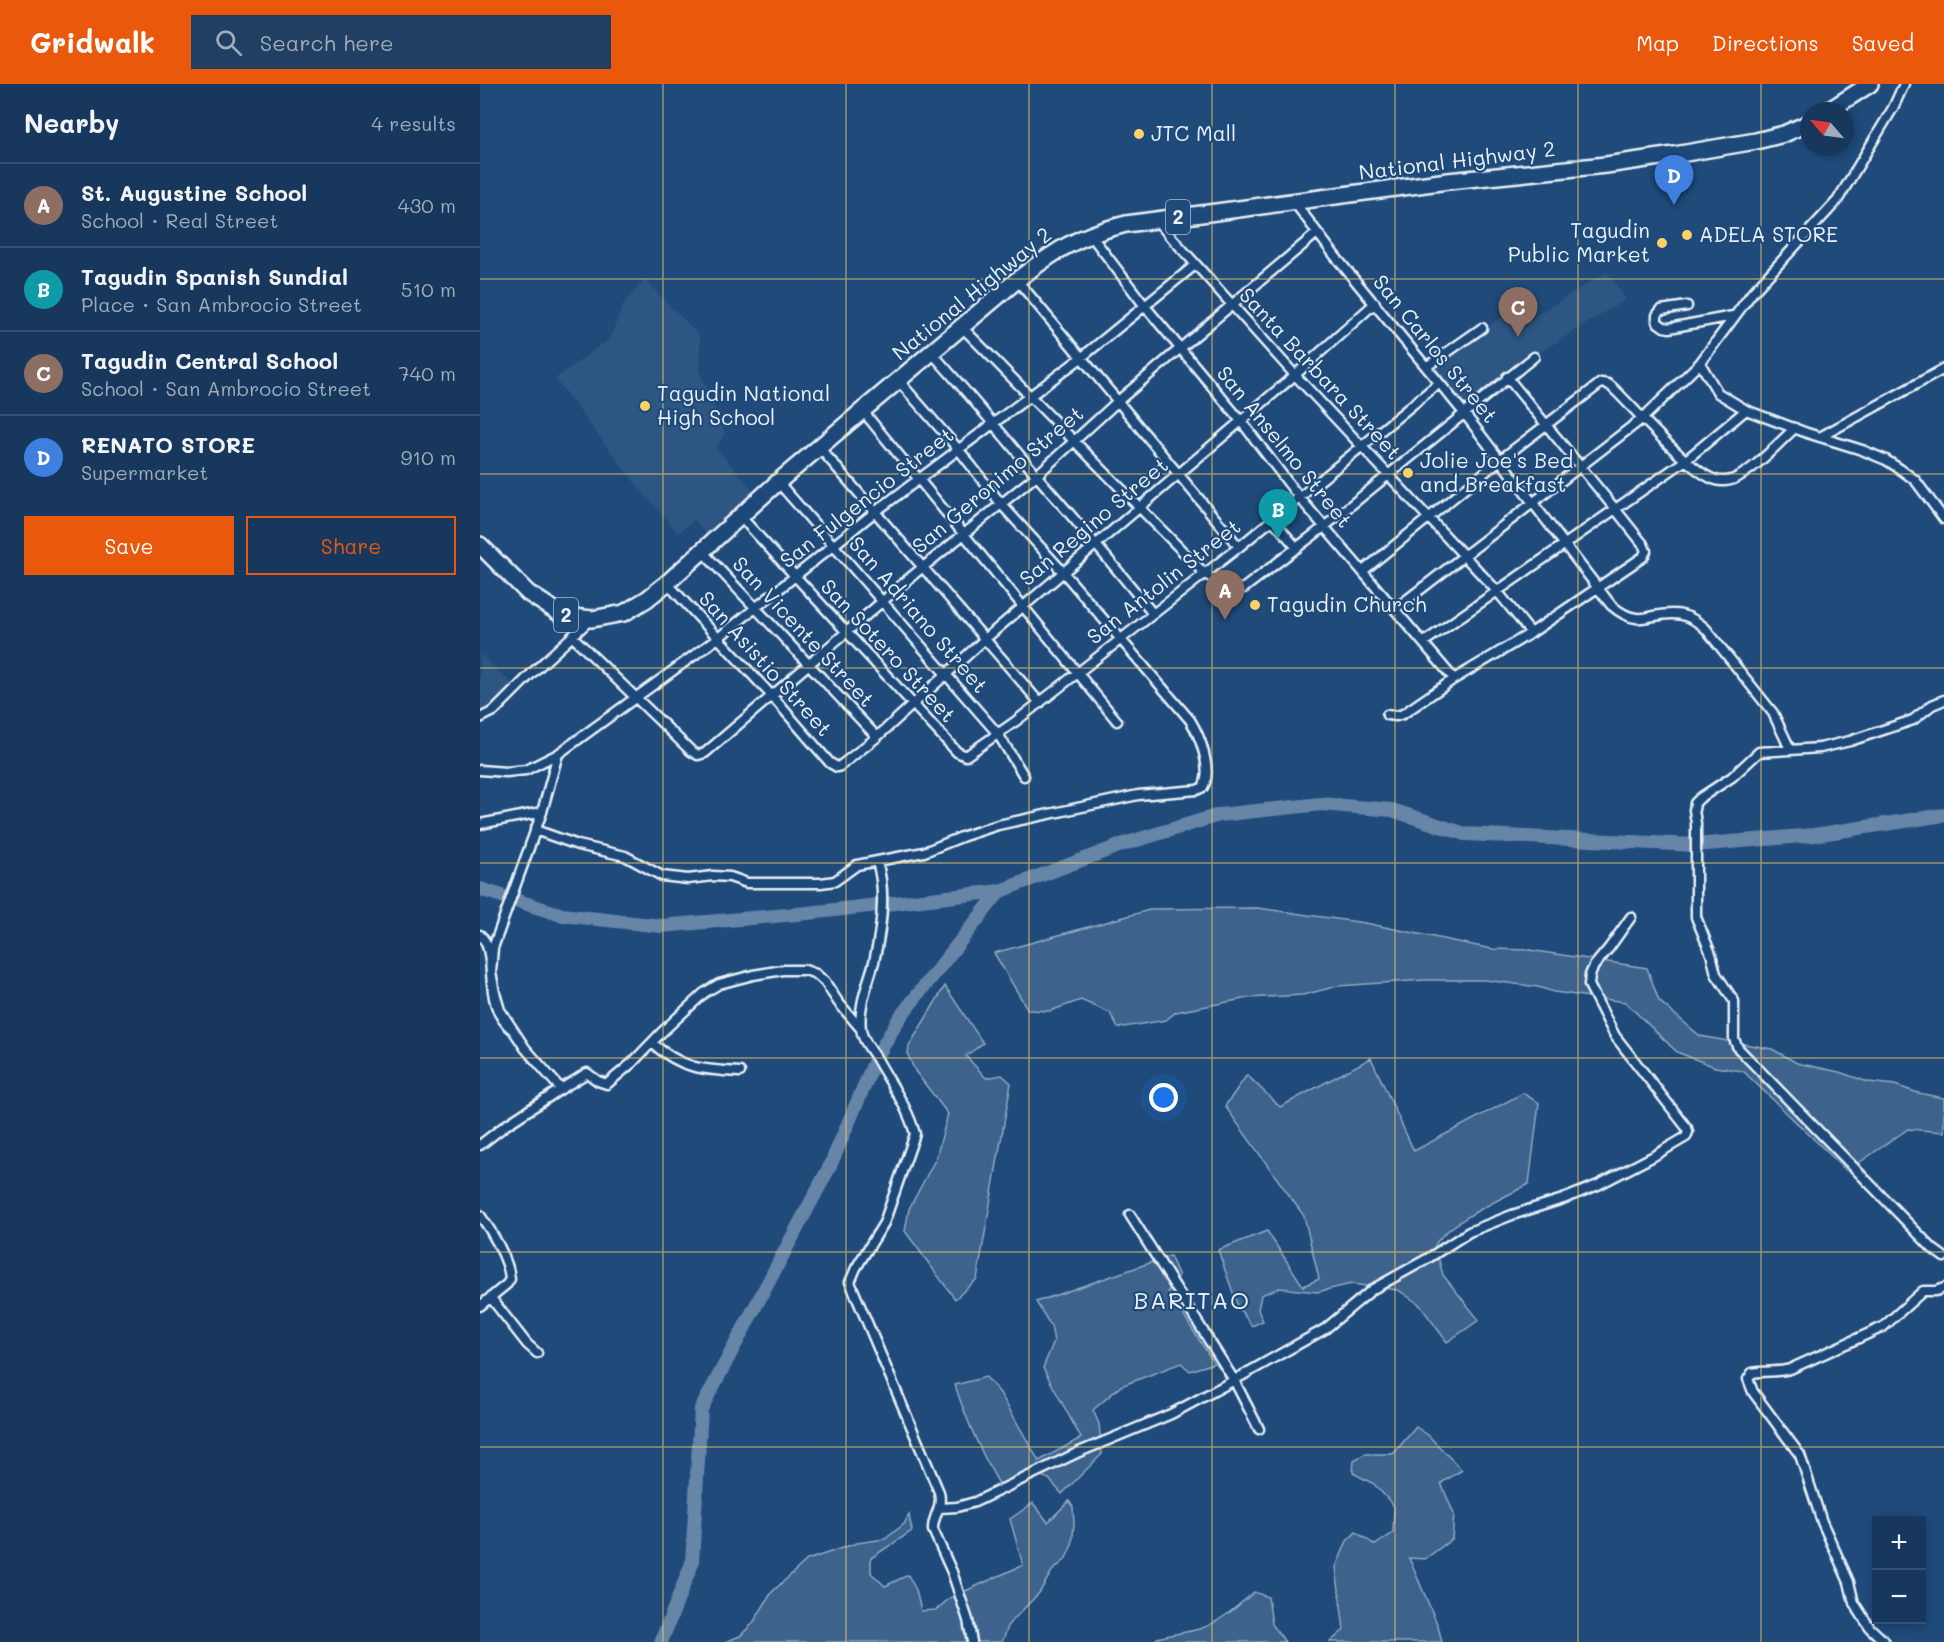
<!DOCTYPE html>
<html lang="en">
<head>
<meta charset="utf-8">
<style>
	body { margin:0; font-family:Mali,sans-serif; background:#203f62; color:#f1f3f6 }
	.controls { position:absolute; right:18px; bottom:18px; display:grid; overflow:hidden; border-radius:0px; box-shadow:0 3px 9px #0003 }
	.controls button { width:54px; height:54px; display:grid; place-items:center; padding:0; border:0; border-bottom:2px solid #365272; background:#17385c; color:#f1f3f6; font:30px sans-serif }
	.compass { position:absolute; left:1320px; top:18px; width:54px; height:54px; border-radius:50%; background:#17385c; box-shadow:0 3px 9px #0003; rotate:298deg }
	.you { position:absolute; left:684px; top:1014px; width:21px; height:21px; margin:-15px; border:4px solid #fff; border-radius:50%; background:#1a73e8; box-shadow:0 0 0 9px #1a73e833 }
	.badge { display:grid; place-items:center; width:39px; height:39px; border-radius:50%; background:#ea580c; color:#fff; font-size:20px; font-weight:700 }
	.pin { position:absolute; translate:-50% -50px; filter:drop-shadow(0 2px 3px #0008) }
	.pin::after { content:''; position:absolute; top:32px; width:21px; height:18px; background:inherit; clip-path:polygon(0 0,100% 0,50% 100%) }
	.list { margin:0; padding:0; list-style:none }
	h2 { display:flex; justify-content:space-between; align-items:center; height:78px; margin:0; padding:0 24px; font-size:26px }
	h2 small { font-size:20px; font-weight:400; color:#9eacbb }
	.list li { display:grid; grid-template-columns:39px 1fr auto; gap:18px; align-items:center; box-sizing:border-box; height:84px; padding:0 24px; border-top:2px solid #365272 }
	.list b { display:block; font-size:22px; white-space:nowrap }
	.list p { margin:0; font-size:20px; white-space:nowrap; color:#9eacbb }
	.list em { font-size:20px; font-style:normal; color:#9eacbb }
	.actions { display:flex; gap:12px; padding:18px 24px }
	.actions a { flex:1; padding:14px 0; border:2px solid #ea580c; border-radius:0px; text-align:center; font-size:21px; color:#ea580c }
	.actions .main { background:#ea580c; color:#fff }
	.icon { flex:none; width:33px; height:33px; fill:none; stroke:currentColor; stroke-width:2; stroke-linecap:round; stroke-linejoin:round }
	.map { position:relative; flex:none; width:1464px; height:1558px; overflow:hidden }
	header { display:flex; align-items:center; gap:36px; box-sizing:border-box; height:84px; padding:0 30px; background:#ea580c; color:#fff }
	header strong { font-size:28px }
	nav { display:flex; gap:33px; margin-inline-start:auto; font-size:21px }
	.search { width:420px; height:54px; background:#203f62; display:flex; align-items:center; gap:15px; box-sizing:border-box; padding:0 21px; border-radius:0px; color:#9eacbb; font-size:22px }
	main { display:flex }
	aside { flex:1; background:#17385c }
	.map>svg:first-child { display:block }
</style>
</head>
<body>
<header>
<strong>Gridwalk</strong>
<div class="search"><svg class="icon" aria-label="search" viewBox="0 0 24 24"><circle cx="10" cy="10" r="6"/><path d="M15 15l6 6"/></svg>Search here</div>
<nav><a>Map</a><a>Directions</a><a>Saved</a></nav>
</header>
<main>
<aside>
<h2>Nearby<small>4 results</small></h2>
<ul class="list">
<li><span class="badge" style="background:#8d6e63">A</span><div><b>St. Augustine School</b><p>School · Real Street</p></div><em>430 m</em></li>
<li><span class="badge" style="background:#0f9aa8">B</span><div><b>Tagudin Spanish Sundial</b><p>Place · San Ambrocio Street</p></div><em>510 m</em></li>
<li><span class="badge" style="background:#8d6e63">C</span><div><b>Tagudin Central School</b><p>School · San Ambrocio Street</p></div><em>740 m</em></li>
<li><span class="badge" style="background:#3f7fe0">D</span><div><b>RENATO STORE</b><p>Supermarket</p></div><em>910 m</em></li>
</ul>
<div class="actions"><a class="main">Save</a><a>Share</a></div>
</aside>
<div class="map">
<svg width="1464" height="1558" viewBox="0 0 1464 1558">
	<rect width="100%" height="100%" fill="#1f4a7a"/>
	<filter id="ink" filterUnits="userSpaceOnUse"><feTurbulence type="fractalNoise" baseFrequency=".0167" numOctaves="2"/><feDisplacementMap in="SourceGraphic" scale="12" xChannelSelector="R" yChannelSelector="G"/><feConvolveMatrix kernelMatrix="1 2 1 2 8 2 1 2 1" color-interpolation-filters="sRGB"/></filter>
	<g filter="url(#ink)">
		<path fill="#2e5683" d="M 1127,188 L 1146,215 L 1059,269 L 984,325 L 951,283 L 971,267 L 1033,226 L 1044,239 Z
			M 165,196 L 220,252 L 220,288 L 245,349 L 236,364 L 275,409 L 228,452 L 214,436 L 198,449 L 155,399 L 75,295 L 130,254 L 144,219 Z
			M 0,570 L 35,602 L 19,619 L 0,633 Z"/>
		<path fill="#3c628c" stroke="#92aac2" stroke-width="1.5" d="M 777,824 L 885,839 L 1012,865 L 1049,866 L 1167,884 L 1179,917 L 1220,952 L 1292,965 L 1317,979 L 1359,988 L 1388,998 L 1415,1001 L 1438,1009 L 1464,1014 L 1464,1048 L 1428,1045 L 1367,1087 L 1263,987 L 1235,983 L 1197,968 L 1145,918 L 1074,908 L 1058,903 L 1005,896 L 944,896 L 858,902 L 823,911 L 768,914 L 696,928 L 686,936 L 638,944 L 630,929 L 601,916 L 570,927 L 548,926 L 514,869 L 673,825 Z
			M 465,902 L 503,959 L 486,972 L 506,994 L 522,991 L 531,999 L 497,1195 L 475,1215 L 425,1147 L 429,1125 L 456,1074 L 468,1030 L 435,987 L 428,971 L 429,962 Z
			M 891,974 L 934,1067 L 1043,1009 L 1059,1019 L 1049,1100 C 1025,1113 968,1138 955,1161 L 963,1191 L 999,1236 L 967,1258 L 939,1220 L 918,1206 L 871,1200 L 837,1208 L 799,1204 L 781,1211 L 778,1226 L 783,1237 L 772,1242 L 758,1223 L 738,1166 L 787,1147 L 823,1202 L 839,1195 L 824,1132 L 745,1022 L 767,991 L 800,1023 Z
			M 690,1172 L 699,1192 L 688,1207 L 734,1279 L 710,1287 L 701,1279 L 641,1302 L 613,1326 L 619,1340 L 622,1370 L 582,1410 L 569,1395 L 557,1390 L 524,1408 C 503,1374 487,1338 475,1301 L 506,1293 L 520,1309 L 559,1377 L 601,1354 L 563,1284 L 574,1257 L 571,1242 L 556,1218 Z
			M 936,1343 L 948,1351 L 982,1386 L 961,1399 L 974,1430 L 972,1455 L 945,1475 L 929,1474 L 958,1542 L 962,1558 L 850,1558 L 864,1546 L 856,1483 L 867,1457 L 876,1448 L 895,1461 L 913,1449 L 914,1422 L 894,1400 L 873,1389 L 874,1376 L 885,1370 L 913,1370 Z
			M 589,1417 L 593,1423 L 594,1440 L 592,1461 L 585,1476 L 572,1487 L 559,1509 L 529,1540 L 522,1558 L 245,1558 L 260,1552 L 273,1539 L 292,1508 L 327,1476 L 377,1459 L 405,1455 L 424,1440 L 429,1431 L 432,1447 L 391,1474 L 391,1489 L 405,1502 L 428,1491 L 436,1506 L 441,1527 L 456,1526 L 470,1514 L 543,1481 L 530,1435 L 553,1419 L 568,1438 Z
			M 774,1508 L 788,1513 L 792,1540 L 805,1558 L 675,1558 L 677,1554 C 691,1550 705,1549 719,1545 C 738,1540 759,1521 774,1508 Z"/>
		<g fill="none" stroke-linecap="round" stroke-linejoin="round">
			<path stroke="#6685a7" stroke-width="14" d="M 0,805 L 82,831 L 181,842 L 328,829 L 520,807 L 644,760 L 739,731 L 841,720 L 912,726 L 985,750 L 1215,761 L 1334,751 L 1464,731
				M 181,1558 L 212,1479 L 221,1325 L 350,1082 L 396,974 L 420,933 L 520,807"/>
			<g stroke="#e8f1f8" stroke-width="13">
				<path id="street" d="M 815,119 L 855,172 L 984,329 L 1131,521 C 1138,527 1146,533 1156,534 C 1162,535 1168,533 1174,532 C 1196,528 1209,529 1226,545 L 1293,629 L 1310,665
					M 676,136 L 815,291 L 1017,507 L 1051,549
					M 610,150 L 664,221 L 761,337 L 819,413 L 974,595
					M 537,196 L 759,463
					M 1207,222 L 1181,226 L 1177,231 L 1177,238 L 1184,243 L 1189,244 L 1253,232
					M 482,243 L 724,489 L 752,506 L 764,504 L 844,443 L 1054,273
					M 452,269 C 488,309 522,350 557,392 C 596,437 635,482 673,530
					M 1220,279 L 1238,309 L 1266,326 L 1327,349 L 1382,366 L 1406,376 L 1420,385 L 1435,396 L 1464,435
					M 946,283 L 1002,244
					M 382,326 L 637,637
					M 1340,353 L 1464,285
					M 339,363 L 560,619
					M 298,398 L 518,650 L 544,692
					M 260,432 L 477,668 L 486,672 L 536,637 L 759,463 L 959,299
					M 792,435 L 817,464
					M 222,467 L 397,653
					M 883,487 L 1020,376 L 1121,299 L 1128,300 L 1132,303 C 1154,324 1210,389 1236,396 C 1241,398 1249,397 1254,395 C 1277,384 1296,361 1315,344
					M 187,499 L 292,612 L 350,679 L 357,683 L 360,682 L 397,653 L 505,555 L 815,291 L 895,219
					M 915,525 L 1163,334 L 1220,279 L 1272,209 L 1357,117 L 1413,24 L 1424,0
					M 93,553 L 211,667 L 218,671 L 225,669 L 432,492 L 557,391 L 638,317 L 837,149
					M 944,558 L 1206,376 L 1266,326
					M 1464,616 L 1452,621 L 1433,636 L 1370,657 L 1340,664 L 1279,668 L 1252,693 L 1220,714 L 1215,719 L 1214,726 L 1216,739 L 1216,833 L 1231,870 L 1236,890 L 1254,917 L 1254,955 L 1258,964 L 1453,1165 L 1464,1173
					M 907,631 L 916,632 L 923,630 L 974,595 L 1051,549 L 1163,473 L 1166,467 L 1163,460 L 1136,426 L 1027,293
					M 0,634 L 14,627 L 52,589 L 111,535
					M 0,686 L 26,688 L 46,686 L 78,670 L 238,554 L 395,428 L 601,274 L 715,181
					M 0,740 L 62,728
					M 55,746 L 98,761 L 145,772 L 182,792 L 208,795 L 233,792 L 250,793 L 267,799 L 341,799 L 355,797 L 377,781 L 444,768 L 484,752 L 518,741 L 658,711 L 717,706 L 723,703 C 733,686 720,652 710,636 L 583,488 L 522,421 L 479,366 L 418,296
					M 397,778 C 407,809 401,847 394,878 C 388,900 378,922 381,945 C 382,957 392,966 398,977 C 411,1000 428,1024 435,1050 L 404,1139 L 376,1184 L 370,1198 L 459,1408 C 463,1425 452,1432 453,1446 L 472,1488 L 488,1536 L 492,1558
					M 0,851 C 20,868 0,921 32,945
					M 172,959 C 202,985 222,986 260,988
					M 81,1005 L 107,989 L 118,997 L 127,1000 L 152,979 L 182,948 L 224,909 L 239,900 L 273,891 L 303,886 L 325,886 L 336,890 L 345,898 L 358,918 L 381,945
					M 0,1061 L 26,1041 L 81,1005 L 45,964 L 20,926 L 15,909 L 11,888 L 13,864 L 62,728 L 78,670
					M 0,1131 C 11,1146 29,1176 30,1195 L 27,1200 L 0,1222
					M 650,1131 L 754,1296 L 779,1345
					M 11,1214 L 47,1260 L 57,1269
					M 460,1424 L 477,1423 L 495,1418 L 599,1368 L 691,1330 L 749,1299 L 845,1245 L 893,1205 L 947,1175 L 989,1148 L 1032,1131 L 1083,1115 L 1118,1101 L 1172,1073 L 1206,1053 L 1208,1048 L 1207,1044 L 1135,952 L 1109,901 L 1110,891 L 1114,882 L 1129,864 L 1151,833
					M 1405,1558 L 1390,1544 L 1374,1519 L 1369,1498 L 1342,1438 L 1320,1371 L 1273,1308 L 1268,1295 L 1272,1289 C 1285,1286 1297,1289 1310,1285 L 1403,1243 L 1443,1207 L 1456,1207 L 1464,1204"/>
			</g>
			<g stroke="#e8f1f8" stroke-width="20">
				<path id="highway" d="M 1348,27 L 1390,0
					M 0,461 L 48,509 L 79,529 L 93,533 L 112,535 L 144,529 L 167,515 L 187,499 L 298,398 L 537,196 C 576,166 597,152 646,140 L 968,97 L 1126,81 L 1194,71 L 1276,57 L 1304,50 L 1329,39"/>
			</g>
			<use href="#street" stroke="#1f4a7a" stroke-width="8"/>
			<use href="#highway" stroke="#1f4a7a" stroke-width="15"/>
		</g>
	</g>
	<path fill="none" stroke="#ffd166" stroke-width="1.5" stroke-opacity="0.55" d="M 183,0 L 183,1558M 366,0 L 366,1558M 549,0 L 549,1558M 732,0 L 732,1558M 915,0 L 915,1558M 1098,0 L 1098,1558M 1281,0 L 1281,1558M 0,195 L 1464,195M 0,390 L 1464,390M 0,584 L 1464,584M 0,779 L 1464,779M 0,974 L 1464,974M 0,1168 L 1464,1168M 0,1363 L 1464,1363"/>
	<g fill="#ffd166" stroke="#1f4a7a" stroke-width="2">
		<circle cx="659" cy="50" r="6"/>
		<circle cx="1207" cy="151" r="6"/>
		<circle cx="1182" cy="159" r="6"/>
		<circle cx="165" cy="322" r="6"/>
		<circle cx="928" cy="389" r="6"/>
		<circle cx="775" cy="521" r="6"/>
	</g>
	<g text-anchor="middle" stroke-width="4.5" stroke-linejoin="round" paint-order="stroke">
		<g fill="#1f4a7a" stroke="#acbfd2" stroke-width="1.5">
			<rect x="686" y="116" width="24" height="34" rx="4.5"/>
			<rect x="74" y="514" width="24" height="34" rx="4.5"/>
		</g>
		<g font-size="20" font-weight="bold" fill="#e8f1f8">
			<text x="698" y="140">2</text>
			<text x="86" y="538">2</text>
		</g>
		<g font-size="21" fill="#e8f1f8" stroke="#1f4a7a" text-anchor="start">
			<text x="671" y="57">JTC Mall</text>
			<text x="1170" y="154" text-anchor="end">Tagudin<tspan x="1170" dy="24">Public Market</tspan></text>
			<text x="1219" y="158">ADELA STORE</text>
			<text x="177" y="317">Tagudin National<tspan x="177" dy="24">High School</tspan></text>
			<text x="940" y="384">Jolie Joe's Bed<tspan x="940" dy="24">and Breakfast</tspan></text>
			<text x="787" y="528">Tagudin Church</text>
		</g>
		<g font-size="21" fill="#e8f1f8" stroke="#1f4a7a">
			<text transform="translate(977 77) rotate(-7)" y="7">National Highway 2</text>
			<text transform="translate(492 210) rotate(-39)" y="7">National Highway 2</text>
			<text transform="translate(955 265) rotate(51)" y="7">San Carlos Street</text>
			<text transform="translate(840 290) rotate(47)" y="7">Santa Barbara Street</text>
			<text transform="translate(804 363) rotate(51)" y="7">San Anselmo Street</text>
			<text transform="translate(518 396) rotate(-40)" y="7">San Geronimo Street</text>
			<text transform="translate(387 414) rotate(-38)" y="7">San Fulgencio Street</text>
			<text transform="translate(614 438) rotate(-40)" y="7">San Regino Street</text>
			<text transform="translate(684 498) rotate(-38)" y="7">San Antolin Street</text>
			<text transform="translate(438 531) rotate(49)" y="7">San Adriano Street</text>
			<text transform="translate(323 548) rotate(47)" y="7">San Vicente Street</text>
			<text transform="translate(408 567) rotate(47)" y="7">San Sotero Street</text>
			<text transform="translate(285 580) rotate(48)" y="7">San Asistio Street</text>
		</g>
		<g font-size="24" letter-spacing="1.5" fill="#e8f1f8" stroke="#1f4a7a">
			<text x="712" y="1225">BARITAO</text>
		</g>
	</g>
</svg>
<div class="controls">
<button>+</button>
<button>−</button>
</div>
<svg class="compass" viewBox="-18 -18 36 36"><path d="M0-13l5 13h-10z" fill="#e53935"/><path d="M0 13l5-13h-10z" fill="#9eacbb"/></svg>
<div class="you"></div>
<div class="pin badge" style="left:745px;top:536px;background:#8d6e63">A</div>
<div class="pin badge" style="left:798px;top:455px;background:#0f9aa8">B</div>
<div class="pin badge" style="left:1038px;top:253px;background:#8d6e63">C</div>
<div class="pin badge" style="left:1194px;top:121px;background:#3f7fe0">D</div>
</div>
</main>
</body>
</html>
